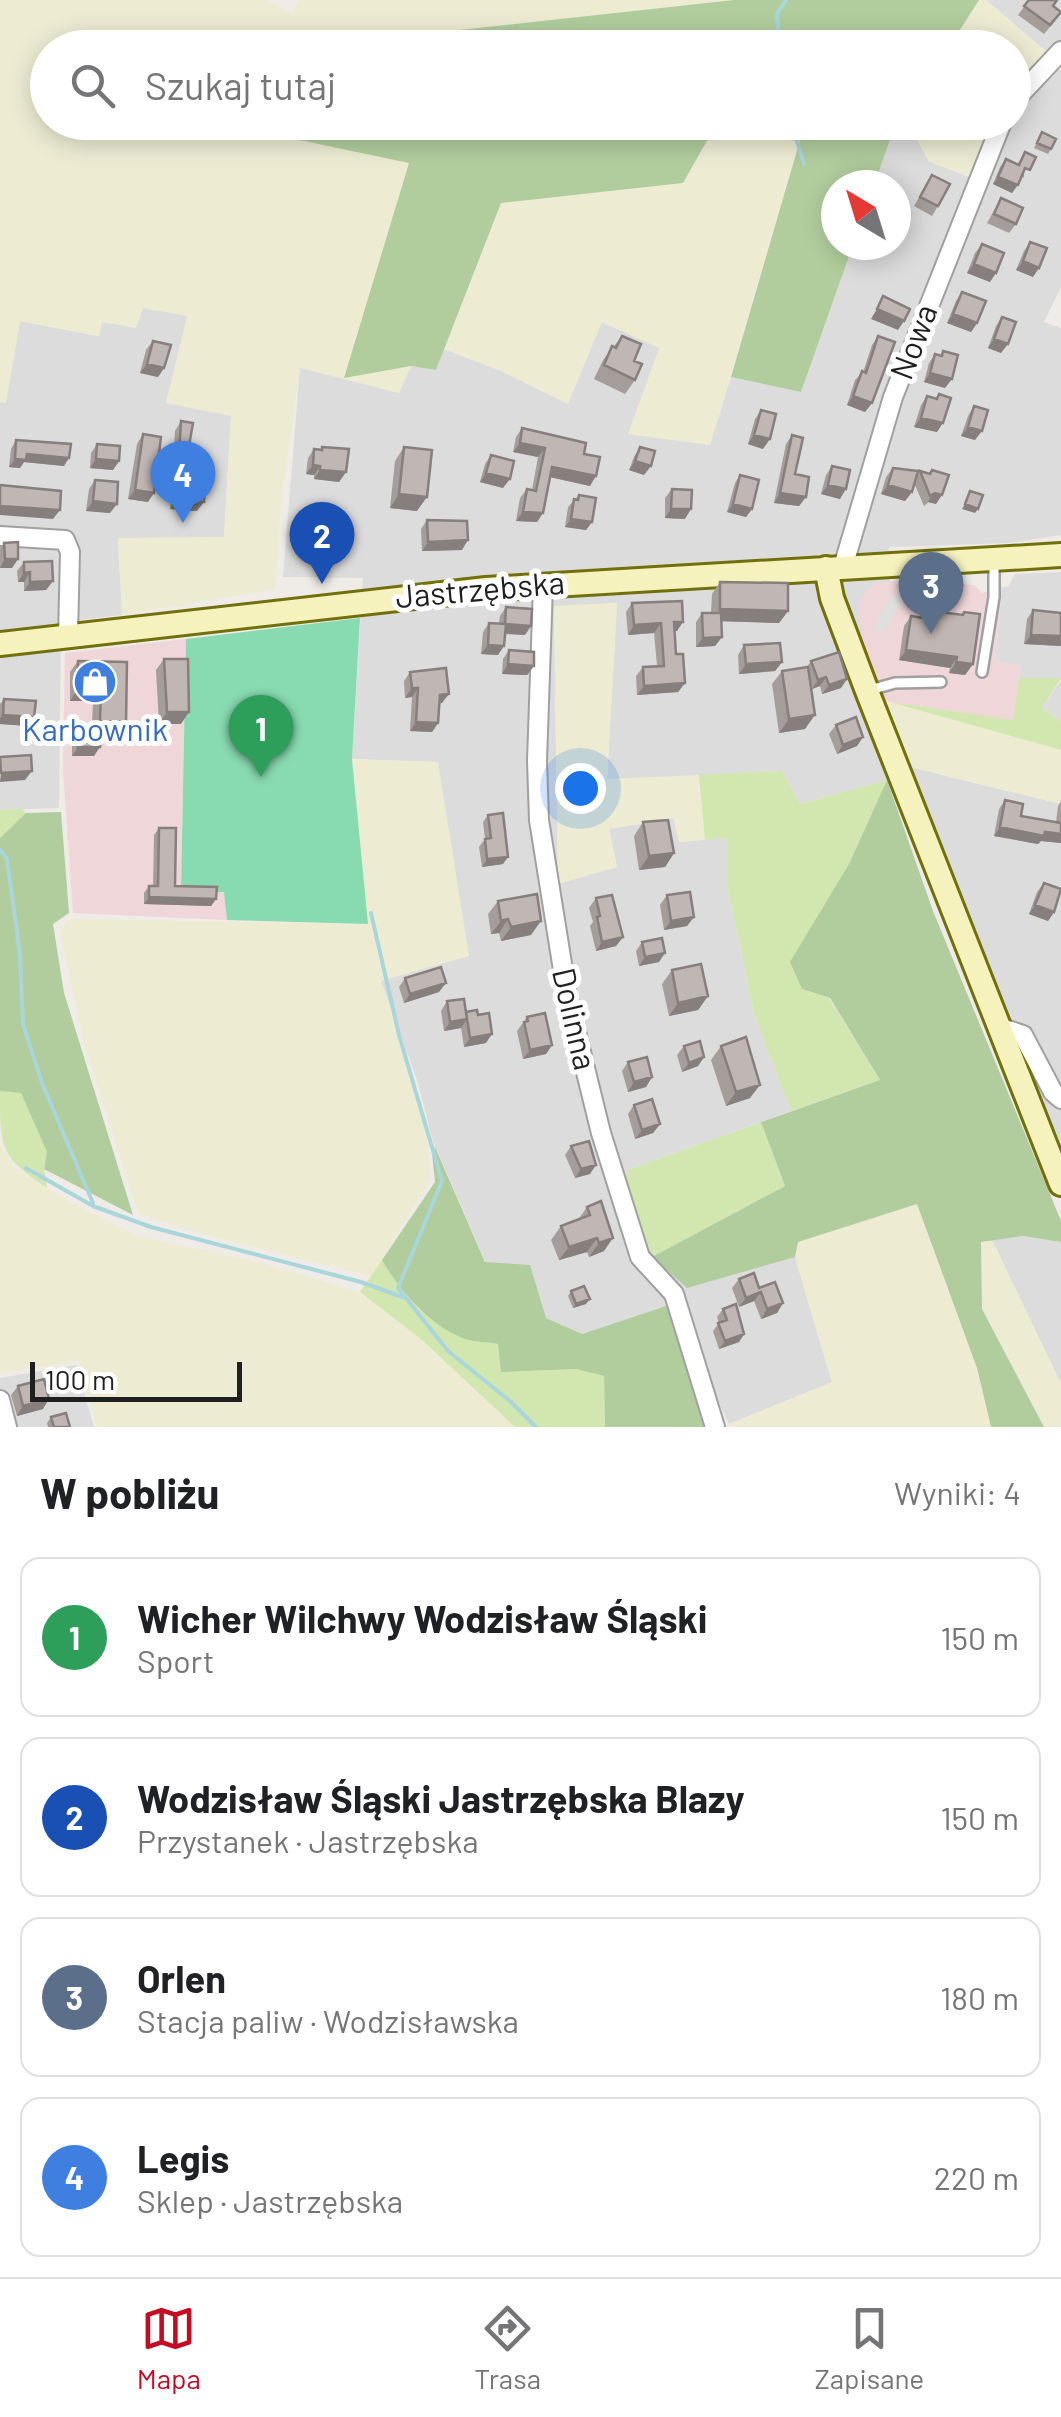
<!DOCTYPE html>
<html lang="pl">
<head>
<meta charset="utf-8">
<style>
	body { margin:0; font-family:Barlow,sans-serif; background:#f6f6f6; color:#202124 }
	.compass { position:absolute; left:821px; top:170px; width:90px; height:90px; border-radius:50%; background:#fff; box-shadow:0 5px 25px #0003; rotate:322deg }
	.scale { position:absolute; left:30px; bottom:25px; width:212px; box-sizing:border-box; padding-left:10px; border:5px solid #1f1f1f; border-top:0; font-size:28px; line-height:35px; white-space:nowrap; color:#1f1f1f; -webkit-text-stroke:8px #fff; paint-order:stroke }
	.you { position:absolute; left:580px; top:788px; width:35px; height:35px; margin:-25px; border:8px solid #fff; border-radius:50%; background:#1a73e8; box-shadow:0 0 0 15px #1a73e833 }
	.badge { display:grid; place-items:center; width:65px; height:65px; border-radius:50%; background:#c40b22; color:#fff; font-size:32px; font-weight:700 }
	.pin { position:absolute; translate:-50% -82px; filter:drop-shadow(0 2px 5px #0008) }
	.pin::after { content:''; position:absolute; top:52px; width:35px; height:30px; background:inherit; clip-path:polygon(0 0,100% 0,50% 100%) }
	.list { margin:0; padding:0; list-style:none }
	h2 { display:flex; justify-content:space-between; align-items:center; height:130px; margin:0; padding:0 40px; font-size:42px }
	h2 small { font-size:32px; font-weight:400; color:#757577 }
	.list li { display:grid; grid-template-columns:65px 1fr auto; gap:30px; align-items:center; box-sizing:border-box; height:160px; margin:0 20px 20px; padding:0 20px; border:2px solid #e0e0e0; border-radius:20px }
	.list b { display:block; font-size:38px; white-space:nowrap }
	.list p { margin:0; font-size:32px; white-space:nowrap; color:#757577 }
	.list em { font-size:32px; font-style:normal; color:#757577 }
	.icon { flex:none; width:55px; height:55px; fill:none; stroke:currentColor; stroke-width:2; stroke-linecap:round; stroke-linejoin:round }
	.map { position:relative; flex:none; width:1061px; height:1427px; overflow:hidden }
	.search { position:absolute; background:#fff; box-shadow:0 5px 25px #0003; left:30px; right:30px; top:30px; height:110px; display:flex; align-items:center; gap:25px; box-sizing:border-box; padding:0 35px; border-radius:55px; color:#757577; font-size:38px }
	.sheet { height:850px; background:#fff }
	nav { display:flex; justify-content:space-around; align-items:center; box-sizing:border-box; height:140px; border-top:2px solid #e0e0e0; background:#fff; font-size:28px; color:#757577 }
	nav a { display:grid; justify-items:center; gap:5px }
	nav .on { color:#c40b22 }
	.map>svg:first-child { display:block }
</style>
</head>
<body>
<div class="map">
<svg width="1061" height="1427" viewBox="0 0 1061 1427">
	<rect width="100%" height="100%" fill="#efebe6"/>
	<path fill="#dddcdc" d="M 986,0 L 1061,0 L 1061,44 L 1048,53 Z
		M 1052,66 L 1061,71 L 1061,287 L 1044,322 L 1061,328 L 1061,535 L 1010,543 L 889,547 L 892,696 L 862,709 L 887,780 L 800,804 L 782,771 L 607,780 L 617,603 L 554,607 L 558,883 L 617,867 L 609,829 L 674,818 L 680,842 L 728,837 L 728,890 L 755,1017 L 791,1111 L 630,1169 L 622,1179 L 687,1287 L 795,1257 L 832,1383 L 729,1424 L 672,1304 L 582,1334 L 546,1318 L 486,1263 L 433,1141 L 417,1080 L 381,981 L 438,762 L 352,759 L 363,578 L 283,577 L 300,367 L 399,393 L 411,366 L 436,370 L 444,349 L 501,371 L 602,322 L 660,347 L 710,445 L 731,377 L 801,392 L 853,245 L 896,245 L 896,185 L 874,185 L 891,137 L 900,123 L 908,123 L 929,161 L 970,177 L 1006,123 L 1014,122 L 1014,111 L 1025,94 Z
		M 142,307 L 188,315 L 231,416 L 224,538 L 118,538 L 122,615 L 61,622 L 59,808 L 0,810 L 0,402 L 6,402 L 20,321 L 98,336 L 102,322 Z
		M 1061,572 L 1061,678 L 1019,678 L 1020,665 L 995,662 L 1002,587 L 1008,587 L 1015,574 Z
		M 1061,680 L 1061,721 L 1042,708 Z
		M 906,766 L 1061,804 L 1061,1144 L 973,935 Z
		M 1023,1236 L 1061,1242 L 1061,1384 L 992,1240 Z
		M 76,1365 L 94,1427 L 0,1427 L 0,1378 Z"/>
	<path fill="#efd6d9" d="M 893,581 L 974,585 L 982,593 L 1002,587 L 995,661 L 1020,665 L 1014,721 L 885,701 L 864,650 L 859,612 L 861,599 L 867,590 L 878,583 Z
		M 186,639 L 181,890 L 225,891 L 227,920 L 73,913 L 63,769 L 65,653 Z"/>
	<path fill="#edecd3" d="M 0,0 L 266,0 L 292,14 L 300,0 L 734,0 L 442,32 L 430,47 L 48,48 L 48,122 L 245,123 L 243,128 L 409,162 L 345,378 L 411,366 L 399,393 L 300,368 L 281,501 L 275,589 L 122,615 L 118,538 L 224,537 L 231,416 L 166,403 L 187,316 L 143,308 L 136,328 L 102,322 L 99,336 L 20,321 L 6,403 L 0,402 Z
		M 979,0 L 986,0 L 1048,53 L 1014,88 L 1014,48 L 949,48 Z
		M 717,123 L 805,123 L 710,445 L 628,434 L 659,348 L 602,322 L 568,404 L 501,371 L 444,349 L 501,203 L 683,183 Z
		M 908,123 L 997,123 L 970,177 L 929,162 Z
		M 617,603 L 607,779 L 699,775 L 705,840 L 679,842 L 673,818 L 609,829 L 617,867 L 558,884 L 554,606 Z
		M 890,702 L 1061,750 L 1061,804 L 906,766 L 883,706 Z
		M 352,759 L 438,762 L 469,956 L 381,981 L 433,1141 L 428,1158 L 431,1178 L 372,1276 L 210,1236 L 139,1214 L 85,1046 L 60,932 L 69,919 L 368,924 Z
		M 0,1144 L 14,1168 L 74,1204 L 138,1236 L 266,1264 L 359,1292 L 422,1340 L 515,1427 L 97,1427 L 79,1361 L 0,1373 Z
		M 917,1204 L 977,1368 L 991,1427 L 729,1427 L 729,1424 L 832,1382 L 795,1257 L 798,1242 Z
		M 992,1240 L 1061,1384 L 1061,1427 L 1044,1427 L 982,1309 L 981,1242 Z"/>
	<path fill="#d1e7af" d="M 1019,678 L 1061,678 L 1042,708 L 1061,721 L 1061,750 L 890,702 L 1013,720 Z
		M 782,771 L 800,804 L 887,780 L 849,864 L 802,989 L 829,998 L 880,1080 L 791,1111 L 755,1017 L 728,890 L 728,838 L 705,840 L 699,775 Z
		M 22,809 L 26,813 L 0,838 L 0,810 Z
		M 0,1091 L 21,1092 L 47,1152 L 44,1169 L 47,1188 C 0,1156 0,1149 0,1091 Z
		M 761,1122 L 785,1186 L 652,1257 L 622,1179 L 630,1169 Z
		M 382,1260 L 420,1310 L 464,1338 L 498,1344 L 502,1372 L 576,1369 L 604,1376 L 605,1427 L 515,1427 L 422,1340 L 360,1292 Z"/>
	<path fill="#b1cd9d" d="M 734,0 L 979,0 L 949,47 L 430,47 L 441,32 Z
		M 245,122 L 717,122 L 717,123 L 683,183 L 501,203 L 436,370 L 411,366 L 344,378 L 409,163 L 242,128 Z
		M 805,123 L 900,123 L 891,137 L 874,185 L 836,185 L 836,245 L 853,245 L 801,392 L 731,377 Z
		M 887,780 L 933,911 L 1061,1221 L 1061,1242 L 1023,1236 L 981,1242 L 982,1309 L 1044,1427 L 991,1427 L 977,1368 L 917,1204 L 798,1242 L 795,1257 L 687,1288 L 652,1257 L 785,1186 L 761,1122 L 880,1080 L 830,998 L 802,989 L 790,962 L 849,864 Z
		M 61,812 L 69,913 L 53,924 L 64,993 L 133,1215 L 44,1169 L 47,1152 L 21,1093 L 0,1091 L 0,838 L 26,813 Z
		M 435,1147 L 485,1262 L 530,1265 L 546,1318 L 582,1334 L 672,1304 L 710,1427 L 605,1427 L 604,1376 L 576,1369 L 501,1372 L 498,1344 C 487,1342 475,1342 465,1339 C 430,1326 400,1291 382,1260 L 435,1182 L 432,1153 Z"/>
	<path fill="#88dab0" d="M 360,618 L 352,759 L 368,924 L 227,920 L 224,892 L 181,891 L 186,639 Z"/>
	<path fill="#dfdfdf" d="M 962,587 L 964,597 L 901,604 L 883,633 L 873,627 L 892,595 Z"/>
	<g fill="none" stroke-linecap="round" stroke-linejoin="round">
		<path stroke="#a9d6db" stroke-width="4" d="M 780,48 L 777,14 L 786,0
			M 791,122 L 804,164
			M 0,850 L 7,859 L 20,955 L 23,1024 L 42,1083 L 93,1203
			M 371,913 L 399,1035 L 442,1181 L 398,1288 L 448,1351 L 510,1401 L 536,1427
			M 26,1168 L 93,1206 L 151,1227 L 361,1282 L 402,1297"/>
		<g stroke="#a0a0a0" stroke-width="14">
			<path id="lane" d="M 982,672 L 994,597 L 994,562
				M 870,690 L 895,683 L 941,682"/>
		</g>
		<g stroke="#a0a0a0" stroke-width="22">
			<path id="street" d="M 1014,101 L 1061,51
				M 0,536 L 65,540 L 70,552 L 68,636
				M 843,567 L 893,397 L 1002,122
				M 543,585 L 537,761 L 539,820 L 567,995 L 601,1133 L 640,1257 L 674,1294 L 715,1427
				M 1001,1034 L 1008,1030 L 1023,1035 L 1053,1092 L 1061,1099
				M 0,1400 L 7,1427"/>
		</g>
		<g stroke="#72700b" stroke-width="28">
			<path id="secondary" d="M 826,568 L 832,598 L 867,691 L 1061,1184
				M 0,644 L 486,589 L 1061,555"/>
		</g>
		<use href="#lane" stroke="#fff" stroke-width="9"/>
		<use href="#street" stroke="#fff" stroke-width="18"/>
		<use href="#secondary" stroke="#f6f2bd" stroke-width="22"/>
	</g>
	<path fill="#a59d9a" d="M 1029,0 L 1053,6 L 1055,21 L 1044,34 L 1018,15 Z
		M 1042,132 L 1051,149 L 1048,154 L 1034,148 Z
		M 1025,152 L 1024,178 L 1021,176 L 1012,193 L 993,184 L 1000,167 L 1006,159 L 1018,164 Z
		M 932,175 L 938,206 L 932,216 L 914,206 Z
		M 1001,198 L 1016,224 L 1009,233 L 987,223 Z
		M 1030,242 L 1033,277 L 1016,270 L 1024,251 Z
		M 982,244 L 990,282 L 967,273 L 975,253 Z
		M 962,292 L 977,323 L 971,332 L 947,323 L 956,301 Z
		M 1002,317 L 1001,353 L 988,348 L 996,326 Z
		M 622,336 L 635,380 L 625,394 L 594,379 L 603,360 Z
		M 878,336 L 872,403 L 865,412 L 847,405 L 855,380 L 863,372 L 872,345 Z
		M 153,341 L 164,368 L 158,377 L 140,373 L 146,350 Z
		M 943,351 L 945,388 L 924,382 L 929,363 L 935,354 L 940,356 Z
		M 939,394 L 937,432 L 914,427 L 921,405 L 927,396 L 936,399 Z
		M 974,406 L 975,440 L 961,436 L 968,416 Z
		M 761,410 L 763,449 L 748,444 L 755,419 Z
		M 181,421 L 187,457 L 180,466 L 173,465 L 175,431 Z
		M 522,428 L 584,454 L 590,486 L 550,477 L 543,513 L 537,522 L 516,521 L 520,498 L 527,489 L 532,490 L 538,457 L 513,452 L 516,437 Z
		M 143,434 L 148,502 L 128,499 L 137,444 Z
		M 792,435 L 795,474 L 806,497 L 799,506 L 774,503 L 786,444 Z
		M 16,440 L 64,466 L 24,462 L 20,468 L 9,467 L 11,449 Z
		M 97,444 L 119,461 L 113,470 L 90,468 L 91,453 Z
		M 322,447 L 346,472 L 339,482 L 314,479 L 314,475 L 306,474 L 308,458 L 314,449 L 320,450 Z
		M 404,447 L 417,511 L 390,508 L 395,461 Z
		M 640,447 L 644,475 L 629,470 L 634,457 Z
		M 491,455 L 503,488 L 480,482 L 485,464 Z
		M 832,466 L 840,499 L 821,494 L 826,475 Z
		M 893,468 L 916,477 L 920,471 L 929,474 L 932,470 L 936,504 L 928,502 L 924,506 L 914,483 L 912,492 L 905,501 L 881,494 L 886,477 Z
		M 178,472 L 197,511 L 170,509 L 172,481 Z
		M 740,475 L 752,509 L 746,517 L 727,512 L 735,483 Z
		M 95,480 L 110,513 L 86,511 L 89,489 Z
		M 672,489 L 685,519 L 665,518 L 665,498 Z
		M 579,495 L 592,522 L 586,530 L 565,527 L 568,507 Z
		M 427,520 L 462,550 L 422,551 L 421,529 Z
		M 4,543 L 18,559 L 12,568 L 0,568 L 0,548 Z
		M 24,562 L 53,581 L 46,590 L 24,591 L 24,582 L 18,582 L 17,571 Z
		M 720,582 L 788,611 L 779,623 L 721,621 L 722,637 L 715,646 L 696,647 L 696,622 L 702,613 L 711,613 L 712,594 Z
		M 632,603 L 677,631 L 674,631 L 676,654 L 685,683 L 678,692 L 637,695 L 636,676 L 643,667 L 657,666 L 654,633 L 628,635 L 626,612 Z
		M 506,607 L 525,635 L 505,634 L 498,655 L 481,654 L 483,632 L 489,623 L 499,623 L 500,616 Z
		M 924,610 L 961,615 L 964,612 L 973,664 L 965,675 L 949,673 L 950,668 L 899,660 L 904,626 L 911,616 L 919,617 Z
		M 1033,610 L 1061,613 L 1061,646 L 1024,644 L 1027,619 Z
		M 744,645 L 782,662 L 775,671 L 739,674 L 738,655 Z
		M 509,650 L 534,666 L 527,675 L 502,674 L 503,659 Z
		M 164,659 L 181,724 L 159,724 L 156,670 Z
		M 78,661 L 127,662 L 118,733 L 101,733 L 94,756 L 72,756 L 72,735 L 78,725 L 92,725 L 93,701 L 70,701 L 70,672 Z
		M 811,661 L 841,688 L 822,694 L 820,686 L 812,689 L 810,685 L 805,729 L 779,733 L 772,684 L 782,671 L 807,667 Z
		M 410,672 L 442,703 L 439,703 L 438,723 L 432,732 L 410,731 L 412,697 L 405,698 L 404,681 Z
		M 4,699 L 28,726 L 0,724 L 0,704 Z
		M 836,725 L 863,737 L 857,746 L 837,754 L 829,734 Z
		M 1005,800 L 1021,816 L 1056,822 L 1058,806 L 1061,801 L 1061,843 L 1041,841 L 1038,844 L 994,836 L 999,809 Z
		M 488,815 L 503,864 L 482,867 L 479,847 L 485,839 L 483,822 Z
		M 643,822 L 674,853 L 665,867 L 639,870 L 634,836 Z
		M 159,828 L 175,886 L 216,899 L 211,906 L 144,904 L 144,893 L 149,886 L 153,886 L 154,835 Z
		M 1044,883 L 1054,912 L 1048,921 L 1029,914 L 1037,892 Z
		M 667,895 L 694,917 L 687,926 L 664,930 L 660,905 Z
		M 596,898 L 623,937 L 616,946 L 596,951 L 590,926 L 593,922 L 589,908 Z
		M 498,901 L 531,935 L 501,941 L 499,933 L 491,934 L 488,914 Z
		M 642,942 L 659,962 L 639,966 L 636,951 Z
		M 672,970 L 708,996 L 698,1010 L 669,1016 L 662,984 Z
		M 405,978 L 439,992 L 404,1003 L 399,987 Z
		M 447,1001 L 466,1012 L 486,1043 L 464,1047 L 461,1028 L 444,1031 L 441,1011 Z
		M 527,1017 L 552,1045 L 546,1054 L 523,1059 L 517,1031 Z
		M 684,1046 L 704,1057 L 698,1066 L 682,1072 L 677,1055 Z
		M 721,1046 L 750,1098 L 726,1106 L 711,1060 Z
		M 628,1062 L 652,1077 L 646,1087 L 628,1092 L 622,1071 Z
		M 634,1105 L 660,1124 L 653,1133 L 635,1139 L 628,1114 Z
		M 571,1146 L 590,1174 L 575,1178 L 565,1155 Z
		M 587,1207 L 604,1251 L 589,1257 L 587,1252 L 559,1260 L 551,1240 L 561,1226 L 578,1220 Z
		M 739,1279 L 759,1288 L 783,1303 L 777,1313 L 761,1319 L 754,1301 L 739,1307 L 732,1288 Z
		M 571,1291 L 586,1304 L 573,1308 L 568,1296 Z
		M 723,1309 L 744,1334 L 739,1342 L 719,1349 L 713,1331 L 719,1323 L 717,1317 Z
		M 18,1386 L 43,1409 L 17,1416 L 11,1395 Z
		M 51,1417 L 70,1427 L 48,1427 L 47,1423 Z"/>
	<path fill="#867f7d" d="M 998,177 L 1018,185 L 1012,193 L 993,184 Z
		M 1023,261 L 1039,268 L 1033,277 L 1016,270 Z
		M 974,264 L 996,273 L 990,282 L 967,273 Z
		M 877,309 L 904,321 L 898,330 L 871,319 Z
		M 953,314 L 977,323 L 971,332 L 947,323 Z
		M 994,339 L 1008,344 L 1001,353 L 988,348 Z
		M 147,364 L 164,368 L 158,377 L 140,373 Z
		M 930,373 L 952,379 L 945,388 L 924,382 Z
		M 853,396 L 872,403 L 865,412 L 847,405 Z
		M 921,418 L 943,423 L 937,432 L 914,427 Z
		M 968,427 L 982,431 L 975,440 L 961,436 Z
		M 754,435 L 770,439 L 763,449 L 748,444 Z
		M 520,443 L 545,448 L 538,457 L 513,452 Z
		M 27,454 L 69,458 L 64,466 L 24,462 L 20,468 L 9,467 L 15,459 Z
		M 179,456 L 187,457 L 180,466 L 173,465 Z
		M 96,459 L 119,461 L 113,470 L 90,468 Z
		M 635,461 L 651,466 L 644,475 L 629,470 Z
		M 313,465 L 320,466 L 314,475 L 306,474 Z
		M 552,467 L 596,476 L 590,486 L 545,476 Z
		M 320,470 L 346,472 L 339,482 L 314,479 Z
		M 486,473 L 510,479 L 503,488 L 480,482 Z
		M 828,485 L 846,489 L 840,499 L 821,494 Z
		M 888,485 L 912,492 L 905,501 L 881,494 Z
		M 135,490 L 154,493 L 148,502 L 128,499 Z
		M 780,493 L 806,497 L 799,506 L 774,503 Z
		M 935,493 L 942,495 L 936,504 L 928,502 L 924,506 Z
		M 399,494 L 427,497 L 417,511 L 390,508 Z
		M 176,500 L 204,502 L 197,511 L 170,509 Z
		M 93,501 L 117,504 L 110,513 L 86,511 Z
		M 733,504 L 752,509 L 746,517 L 727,512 Z
		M 965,504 L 978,509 L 975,513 L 962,509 Z
		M 0,506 L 60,510 L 53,519 L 0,515 Z
		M 671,509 L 691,509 L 685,519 L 665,518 Z
		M 523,512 L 543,513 L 537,522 L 516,521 Z
		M 571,519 L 592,522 L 586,530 L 565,527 Z
		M 468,540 L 462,550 L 422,551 L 428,542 Z
		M 5,559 L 18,559 L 12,568 L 0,568 Z
		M 30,572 L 24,582 L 18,582 L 24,573 Z
		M 53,581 L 46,590 L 24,591 L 30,582 Z
		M 720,609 L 788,611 L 779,623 L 711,621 Z
		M 674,622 L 683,622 L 677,631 L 667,632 Z
		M 661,623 L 654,633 L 628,635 L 634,625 Z
		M 506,624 L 531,626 L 525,635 L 499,633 Z
		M 1031,635 L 1061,636 L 1061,646 L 1024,644 Z
		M 722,637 L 715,646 L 696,647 L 703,638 Z
		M 488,645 L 504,646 L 498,655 L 481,654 Z
		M 906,650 L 957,657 L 950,668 L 899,660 Z
		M 782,662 L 775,671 L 739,674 L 746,664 Z
		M 956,662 L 973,664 L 965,675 L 949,673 Z
		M 508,664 L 534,666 L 527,675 L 502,674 Z
		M 826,677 L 820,686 L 812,689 L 818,680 Z
		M 847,679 L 841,688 L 822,694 L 829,685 Z
		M 685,683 L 678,692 L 637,695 L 644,686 Z
		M 412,688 L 418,688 L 412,697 L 405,698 Z
		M 78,689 L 101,690 L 93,701 L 70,701 Z
		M 449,694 L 442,703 L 433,704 L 440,695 Z
		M 167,712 L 189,712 L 181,724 L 159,724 Z
		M 3,715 L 34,717 L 28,726 L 0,724 L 0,718 Z
		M 815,715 L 805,729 L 779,733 L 789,719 Z
		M 100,721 L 126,722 L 118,733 L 92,733 Z
		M 416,722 L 438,723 L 432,732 L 410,731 Z
		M 863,737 L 857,746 L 837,754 L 843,745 Z
		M 78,747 L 100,747 L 94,756 L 72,756 Z
		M 32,771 L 25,780 L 0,782 L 1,773 Z
		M 1000,827 L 1061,834 L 1061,843 L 1041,841 L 1038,844 L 994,836 Z
		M 674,853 L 665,867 L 639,870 L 649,856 Z
		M 508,857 L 503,864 L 482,867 L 487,859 Z
		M 149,897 L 216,899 L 211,906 L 144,904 Z
		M 1035,905 L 1054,912 L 1048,921 L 1029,914 Z
		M 694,917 L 687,926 L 664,930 L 671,921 Z
		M 508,919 L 499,933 L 491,934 L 501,921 Z
		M 541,921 L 531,935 L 501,941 L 511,927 Z
		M 623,937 L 616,946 L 596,951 L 602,942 Z
		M 665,953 L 659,962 L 639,966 L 645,957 Z
		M 446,983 L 439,992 L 404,1003 L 410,994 Z
		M 708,996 L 698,1010 L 669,1016 L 678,1003 Z
		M 467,1019 L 461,1028 L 444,1031 L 450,1022 Z
		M 492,1034 L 486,1043 L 464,1047 L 470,1038 Z
		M 552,1045 L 546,1054 L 523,1059 L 530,1050 Z
		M 704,1057 L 698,1066 L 682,1072 L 689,1063 Z
		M 652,1077 L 646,1087 L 628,1092 L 634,1082 Z
		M 760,1085 L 750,1098 L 726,1106 L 736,1092 Z
		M 660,1124 L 653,1133 L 635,1139 L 642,1130 Z
		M 596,1165 L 590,1174 L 575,1178 L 581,1169 Z
		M 597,1238 L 587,1252 L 559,1260 L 569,1247 Z
		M 613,1238 L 604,1251 L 589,1257 L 599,1243 Z
		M 761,1292 L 754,1301 L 739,1307 L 746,1298 Z
		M 590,1299 L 586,1304 L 573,1308 L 576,1304 Z
		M 783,1303 L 777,1313 L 761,1319 L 767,1309 Z
		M 744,1334 L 739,1342 L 719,1349 L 725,1341 Z
		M 49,1399 L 43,1409 L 17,1416 L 23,1406 Z"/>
	<path fill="#c0b6b3" stroke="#867f7d" stroke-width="2.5" d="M 1029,0 L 1057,0 L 1053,6 L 1061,12 L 1050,25 L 1024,6 Z
		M 1042,132 L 1056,139 L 1051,149 L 1037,143 Z
		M 1025,152 L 1036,157 L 1030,170 L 1025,168 L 1018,185 L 998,177 L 1006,159 L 1019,165 Z
		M 932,175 L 950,184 L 938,206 L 920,197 Z
		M 1001,198 L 1023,208 L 1016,224 L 994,214 Z
		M 1030,242 L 1047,248 L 1039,268 L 1023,261 Z
		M 982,244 L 1004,253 L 996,273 L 974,264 Z
		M 962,292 L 986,301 L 977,323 L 953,314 Z
		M 883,296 L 910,309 L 904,321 L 877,309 Z
		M 1002,317 L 1016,322 L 1008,344 L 994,339 Z
		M 622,336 L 641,344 L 634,361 L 642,364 L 635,380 L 604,365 L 612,346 L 616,348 Z
		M 878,336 L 895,342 L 872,403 L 853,396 L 862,371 L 866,373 Z
		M 153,341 L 171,345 L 164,368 L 147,364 Z
		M 943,351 L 958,355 L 952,379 L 930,373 L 935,354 L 942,356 Z
		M 939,394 L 951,398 L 943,423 L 921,418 L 927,396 L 937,399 Z
		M 974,406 L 988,410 L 982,431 L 968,427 Z
		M 761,410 L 776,414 L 770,439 L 754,435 Z
		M 181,421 L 193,423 L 187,457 L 179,456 Z
		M 522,428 L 586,443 L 584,454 L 600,457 L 596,476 L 552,467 L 543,513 L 523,512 L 527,489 L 536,491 L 545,448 L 520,443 Z
		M 143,434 L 161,437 L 154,493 L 135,490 Z
		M 792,435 L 803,438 L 795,474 L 809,477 L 806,497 L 780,493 Z
		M 16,440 L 71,444 L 69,458 L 27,454 L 26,460 L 15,459 Z
		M 97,444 L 120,446 L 119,461 L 96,459 Z
		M 322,447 L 349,449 L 346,472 L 320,470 L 320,466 L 313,465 L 314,449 L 322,450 Z
		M 404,447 L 432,450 L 427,497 L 399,494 Z
		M 640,447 L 655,451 L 651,466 L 635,461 Z
		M 491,455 L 514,461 L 510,479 L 486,473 Z
		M 832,466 L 850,470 L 846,489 L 828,485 Z
		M 893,468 L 918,471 L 912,492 L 888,485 Z
		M 932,470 L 949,475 L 942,495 L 935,493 L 930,496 L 920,471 L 930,474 Z
		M 178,472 L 206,474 L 204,502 L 176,500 Z
		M 740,475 L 759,480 L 752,509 L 733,504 Z
		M 95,480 L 118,482 L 117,504 L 93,501 Z
		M 0,485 L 61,491 L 60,510 L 0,506 Z
		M 672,489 L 692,490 L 691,509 L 671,509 Z
		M 970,491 L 983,495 L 978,509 L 965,504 Z
		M 579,495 L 596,498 L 592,522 L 571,519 L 574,499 L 578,500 Z
		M 427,520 L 467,521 L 468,540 L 428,542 Z
		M 18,542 L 18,559 L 5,559 L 4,543 Z
		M 52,561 L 53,581 L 30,582 L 30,572 L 24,573 L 24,562 Z
		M 720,582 L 788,583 L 788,611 L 720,609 Z
		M 682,601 L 683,622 L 674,622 L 676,654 L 683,654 L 685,683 L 644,686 L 643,667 L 664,666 L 661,623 L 634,625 L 632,603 Z
		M 506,607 L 532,609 L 531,626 L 506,624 L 504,646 L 488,645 L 489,623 L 505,624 Z
		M 924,610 L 963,615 L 964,612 L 980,614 L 973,664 L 956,662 L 957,657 L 906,650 L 911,616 L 923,618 Z
		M 1033,610 L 1061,613 L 1061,636 L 1031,635 Z
		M 702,613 L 721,613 L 722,637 L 703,638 Z
		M 780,643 L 782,662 L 746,664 L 744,645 Z
		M 509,650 L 534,652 L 534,666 L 508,664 Z
		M 839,652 L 847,679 L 829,685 L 826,677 L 818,680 L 811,661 Z
		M 164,659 L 188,659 L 189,712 L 167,712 Z
		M 78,661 L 127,662 L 126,722 L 100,721 L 101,690 L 78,689 Z
		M 808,667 L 815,715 L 789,719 L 782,671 Z
		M 446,668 L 449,694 L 440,695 L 438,723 L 416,722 L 418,688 L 412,688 L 410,672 Z
		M 4,699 L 36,701 L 34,717 L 3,715 Z
		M 856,717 L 863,737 L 843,745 L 836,725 Z
		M 78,725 L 102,725 L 100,747 L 78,747 Z
		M 31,755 L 32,771 L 1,773 L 0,757 Z
		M 1005,800 L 1023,804 L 1021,816 L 1061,823 L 1061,834 L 1045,832 L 1044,836 L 1000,827 Z
		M 503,813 L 508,857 L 487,859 L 485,839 L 491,838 L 488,815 Z
		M 668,820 L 674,853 L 649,856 L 643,822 Z
		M 159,828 L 176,828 L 175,886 L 217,887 L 216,899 L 149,897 L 149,886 L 158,886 Z
		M 1044,883 L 1061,889 L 1054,912 L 1035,905 Z
		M 690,892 L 694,917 L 671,921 L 667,895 Z
		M 537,894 L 541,921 L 511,927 L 508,919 L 501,921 L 498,901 Z
		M 612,895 L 623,937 L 602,942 L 597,917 L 600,916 L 596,898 Z
		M 662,938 L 665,953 L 645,957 L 642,942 Z
		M 701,964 L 708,996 L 678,1003 L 672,970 Z
		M 441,967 L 446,983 L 410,994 L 405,978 Z
		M 464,999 L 467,1019 L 450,1022 L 447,1001 Z
		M 477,1010 L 478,1015 L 489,1013 L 492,1034 L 470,1038 L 466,1012 Z
		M 545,1013 L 552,1045 L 530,1050 L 524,1022 L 528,1021 L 527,1017 Z
		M 746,1037 L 760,1085 L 736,1092 L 721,1046 Z
		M 700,1041 L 704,1057 L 689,1063 L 684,1046 Z
		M 647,1057 L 652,1077 L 634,1082 L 628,1062 Z
		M 652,1099 L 660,1124 L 642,1130 L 634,1105 Z
		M 589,1141 L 596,1165 L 581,1169 L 571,1146 Z
		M 601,1201 L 613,1238 L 599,1243 L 597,1238 L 569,1247 L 561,1226 L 590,1215 L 587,1207 Z
		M 754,1273 L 759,1288 L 775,1282 L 783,1303 L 767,1309 L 761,1292 L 746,1298 L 739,1279 Z
		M 584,1286 L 590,1299 L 576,1304 L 571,1291 Z
		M 736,1304 L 744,1334 L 725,1341 L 718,1323 L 727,1320 L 723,1309 Z
		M 44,1379 L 49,1399 L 23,1406 L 18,1386 Z
		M 66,1413 L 70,1427 L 54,1427 L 51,1417 Z"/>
	<defs>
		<g id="shop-disc" transform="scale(2.25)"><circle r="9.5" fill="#3f7fe0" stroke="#fff"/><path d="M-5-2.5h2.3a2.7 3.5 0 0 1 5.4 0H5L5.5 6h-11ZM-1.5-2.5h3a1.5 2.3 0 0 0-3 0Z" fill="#fff"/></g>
	</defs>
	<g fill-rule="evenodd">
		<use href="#shop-disc" x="95" y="682"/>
	</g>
	<g text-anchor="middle" stroke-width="10" stroke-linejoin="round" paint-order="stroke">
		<g font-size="32" fill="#1f1f1f" stroke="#fff">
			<text transform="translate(914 342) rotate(-69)" y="11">Nowa</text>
			<text transform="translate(480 590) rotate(-5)" y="11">Jastrzębska</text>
			<text transform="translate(574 1019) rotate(77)" y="11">Dolinna</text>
		</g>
		<g font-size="32" fill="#366cbe" stroke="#fff">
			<text x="95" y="741">Karbownik</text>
		</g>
	</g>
</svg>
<svg class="compass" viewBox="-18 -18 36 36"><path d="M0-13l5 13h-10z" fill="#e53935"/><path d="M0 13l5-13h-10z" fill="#757577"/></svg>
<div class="scale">100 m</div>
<div class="you"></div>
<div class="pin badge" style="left:261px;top:777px;background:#2e9e5b">1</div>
<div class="pin badge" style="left:322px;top:584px;background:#1a4fb4">2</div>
<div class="pin badge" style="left:931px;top:634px;background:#5c6f8a">3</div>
<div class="pin badge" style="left:183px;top:523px;background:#3f7fe0">4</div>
<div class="search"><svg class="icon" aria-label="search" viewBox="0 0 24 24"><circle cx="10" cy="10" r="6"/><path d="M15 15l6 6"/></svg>Szukaj tutaj</div>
</div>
<section class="sheet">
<h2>W pobliżu<small>Wyniki: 4</small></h2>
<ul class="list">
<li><span class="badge" style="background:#2e9e5b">1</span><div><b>Wicher Wilchwy Wodzisław Śląski</b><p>Sport</p></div><em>150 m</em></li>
<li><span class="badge" style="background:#1a4fb4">2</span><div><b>Wodzisław Śląski Jastrzębska Blazy</b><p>Przystanek · Jastrzębska</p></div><em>150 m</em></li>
<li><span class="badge" style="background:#5c6f8a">3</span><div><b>Orlen</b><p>Stacja paliw · Wodzisławska</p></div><em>180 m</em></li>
<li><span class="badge" style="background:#3f7fe0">4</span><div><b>Legis</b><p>Sklep · Jastrzębska</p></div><em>220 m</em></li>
</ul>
</section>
<nav>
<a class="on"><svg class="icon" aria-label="map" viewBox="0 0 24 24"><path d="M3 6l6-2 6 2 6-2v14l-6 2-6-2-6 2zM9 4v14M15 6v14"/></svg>Mapa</a>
<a><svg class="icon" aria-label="directions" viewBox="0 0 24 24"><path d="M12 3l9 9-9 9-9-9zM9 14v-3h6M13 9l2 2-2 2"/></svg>Trasa</a>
<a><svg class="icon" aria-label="saved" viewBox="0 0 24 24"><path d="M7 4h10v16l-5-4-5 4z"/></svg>Zapisane</a>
</nav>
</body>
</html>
